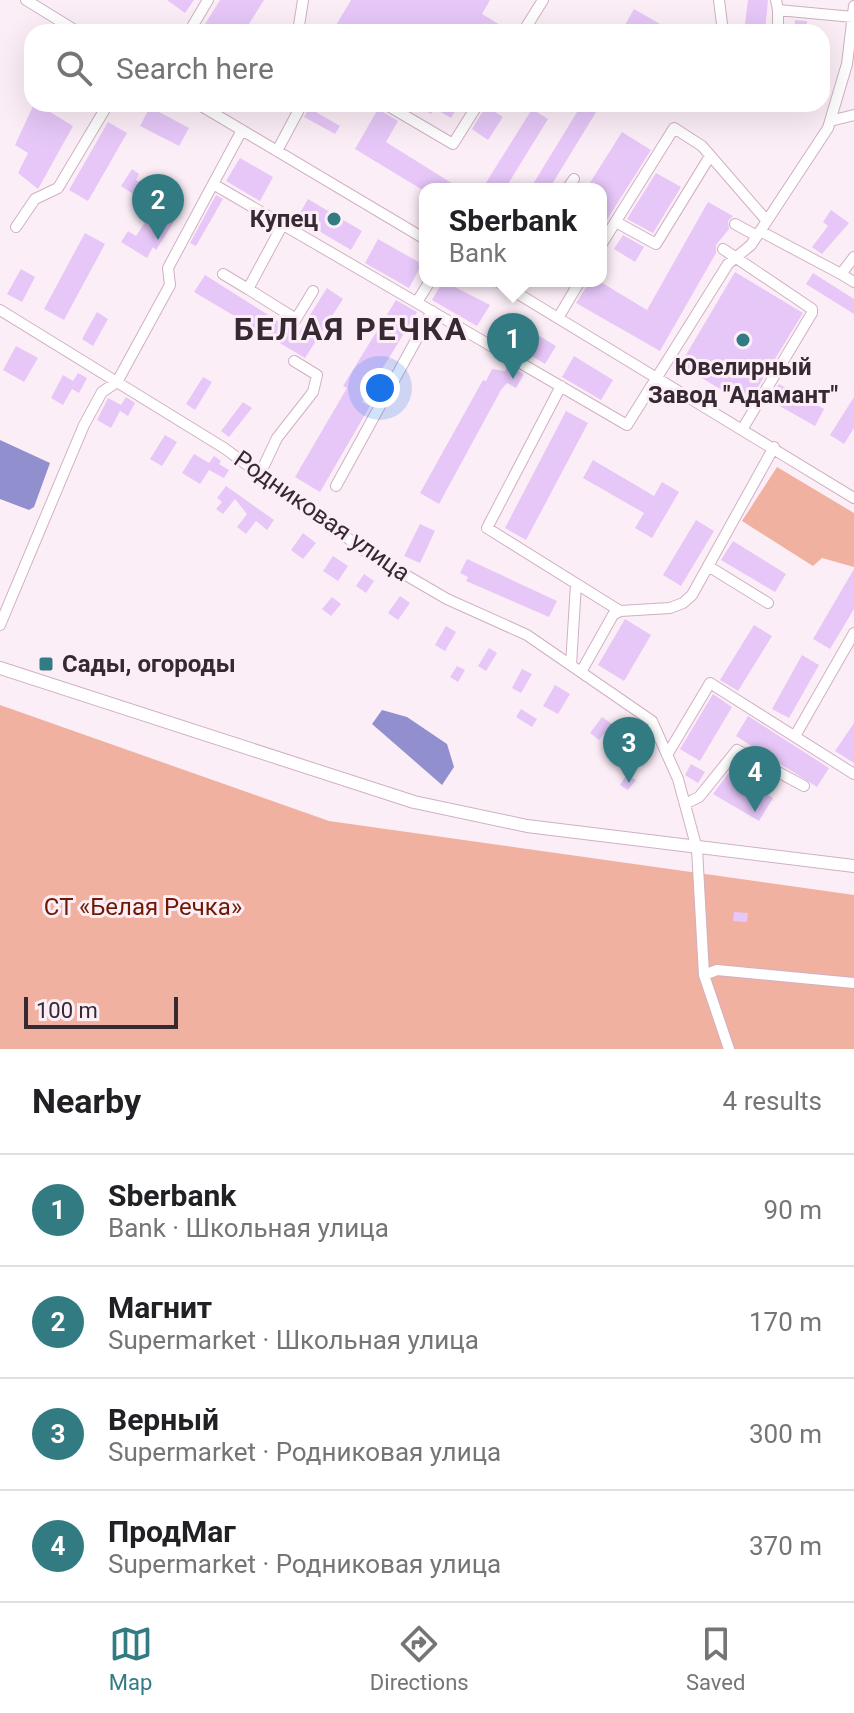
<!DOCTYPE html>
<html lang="en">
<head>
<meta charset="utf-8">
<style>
	body { margin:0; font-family:Roboto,sans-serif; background:#f6f6f6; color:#202124 }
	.scale { position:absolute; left:24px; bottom:20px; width:154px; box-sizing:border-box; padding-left:8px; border:4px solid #362931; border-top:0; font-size:22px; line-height:28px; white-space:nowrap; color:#362931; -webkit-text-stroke:6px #fceef7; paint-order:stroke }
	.you { position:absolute; left:380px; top:388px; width:28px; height:28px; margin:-20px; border:6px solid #fff; border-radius:50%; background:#1a73e8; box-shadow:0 0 0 12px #1a73e833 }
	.badge { display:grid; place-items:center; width:52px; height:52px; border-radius:50%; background:#327b82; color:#fff; font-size:26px; font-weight:700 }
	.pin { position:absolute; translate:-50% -66px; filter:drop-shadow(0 2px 4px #0008) }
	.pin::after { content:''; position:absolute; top:42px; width:28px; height:24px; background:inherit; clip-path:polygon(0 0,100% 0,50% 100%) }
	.popup { position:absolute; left:419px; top:183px; width:188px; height:104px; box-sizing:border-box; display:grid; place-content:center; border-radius:16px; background:#fff; filter:drop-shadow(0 2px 6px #0005); font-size:26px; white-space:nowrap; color:#757577 }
	.popup b { font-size:30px; color:#202124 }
	.popup::after { content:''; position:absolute; left:50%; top:100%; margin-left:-16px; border:16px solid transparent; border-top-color:#fff }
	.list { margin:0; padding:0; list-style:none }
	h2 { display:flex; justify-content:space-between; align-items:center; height:104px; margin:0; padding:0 32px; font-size:34px }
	h2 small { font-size:26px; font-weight:400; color:#757577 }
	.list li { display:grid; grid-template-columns:52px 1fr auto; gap:24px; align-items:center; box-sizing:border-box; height:112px; padding:0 32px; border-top:2px solid #e0e0e0 }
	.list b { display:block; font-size:30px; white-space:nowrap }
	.list p { margin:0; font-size:26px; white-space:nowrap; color:#757577 }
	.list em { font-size:26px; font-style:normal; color:#757577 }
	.icon { flex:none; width:44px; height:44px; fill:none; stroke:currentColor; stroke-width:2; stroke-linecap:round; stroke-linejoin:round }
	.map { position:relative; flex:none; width:854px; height:1049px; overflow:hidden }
	.search { position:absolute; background:#fff; box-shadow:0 8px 32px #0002; left:24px; right:24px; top:24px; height:88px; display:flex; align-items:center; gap:20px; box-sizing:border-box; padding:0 28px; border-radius:24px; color:#757577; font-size:30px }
	.sheet { height:552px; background:#fff }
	nav { display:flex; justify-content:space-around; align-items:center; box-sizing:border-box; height:112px; border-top:2px solid #e0e0e0; background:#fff; font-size:22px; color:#757577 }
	nav a { display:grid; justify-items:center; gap:4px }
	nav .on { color:#327b82 }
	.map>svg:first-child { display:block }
</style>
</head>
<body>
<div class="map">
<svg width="854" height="1049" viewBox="0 0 854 1049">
	<rect width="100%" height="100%" fill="#fceef7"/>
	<path fill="#f1b1a0" d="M 777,467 L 854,513 L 854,567 L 822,558 L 813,566 L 742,521 Z
		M 0,705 L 329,821 L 854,895 L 854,1049 L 0,1049 Z"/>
	<path fill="#928fcf" d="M 0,440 L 50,463 L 34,507 L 29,510 L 0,499 Z
		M 382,710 L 407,717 L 447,744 L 454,767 L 442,785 L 372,724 Z"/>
	<path fill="#e6c7f8" d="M 167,0 L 194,0 L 185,13 Z
		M 220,0 L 264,0 L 244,32 L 200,32 Z
		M 351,0 L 490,0 L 482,14 L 512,32 L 332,32 Z
		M 748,0 L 768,0 L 765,32 L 744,32 Z
		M 634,9 L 674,32 L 621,32 Z
		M 795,20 L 807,21 L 806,32 L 794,32 Z
		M 34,104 L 45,104 L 42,107 L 73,126 L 38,189 L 18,173 L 28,153 L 15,145 Z
		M 414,104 L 459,104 L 451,118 L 434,108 L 431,114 Z
		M 582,104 L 601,104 L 549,189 L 530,189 Z
		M 486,106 L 503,117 L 488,140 L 472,129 Z
		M 150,107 L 189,128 L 179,146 L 140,126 Z
		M 309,108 L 340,126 L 335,134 L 304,117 Z
		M 378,109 L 398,121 L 386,142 L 461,189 L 421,189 L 355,149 Z
		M 532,109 L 548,119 L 505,189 L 482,189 Z
		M 108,122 L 127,133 L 88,201 L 69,190 Z
		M 622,132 L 651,150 L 601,229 L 601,189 L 586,189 Z
		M 240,158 L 273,177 L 260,201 L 226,181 Z
		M 132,169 L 139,174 L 136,180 L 141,183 L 133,194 L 121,186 Z
		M 656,173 L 681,187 L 653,233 L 627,219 Z
		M 164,193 L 184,206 L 156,250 L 153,247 L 147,258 L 121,242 L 128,231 L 136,236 Z
		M 216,195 L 223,199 L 196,246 L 190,243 Z
		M 308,199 L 362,231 L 351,250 L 297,218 Z
		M 708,202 L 733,216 L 728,221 L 729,229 L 716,245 L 716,253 L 660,351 L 576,303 L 590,281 L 599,281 L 647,310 Z
		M 831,210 L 849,223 L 822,254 L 812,247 L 828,226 L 823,222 Z
		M 85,233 L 105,244 L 64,320 L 44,309 Z
		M 623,235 L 644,247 L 635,262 L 614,249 Z
		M 378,239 L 422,264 L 409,288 L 365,263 Z
		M 21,269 L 35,277 L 22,302 L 7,294 Z
		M 735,272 L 803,313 L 747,405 L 680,365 Z
		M 813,273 L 854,299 L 854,314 L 806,284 Z
		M 205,275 L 298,334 L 327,288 L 343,299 L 305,358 L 194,292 Z
		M 443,281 L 490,305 L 477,326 L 432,300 Z
		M 396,300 L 417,312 L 362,402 L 370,406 L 320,492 L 295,477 L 347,388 L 343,386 Z
		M 97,312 L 108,319 L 93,346 L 82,339 Z
		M 513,320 L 556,346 L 545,364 L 502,338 Z
		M 16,346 L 38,358 L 24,382 L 3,370 Z
		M 574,356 L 613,380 L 601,400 L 562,377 Z
		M 508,365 L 524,374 L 516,388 L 507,383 L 501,390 L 439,504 L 420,493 L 483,380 L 486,381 L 492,369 L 505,371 Z
		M 78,373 L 87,378 L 79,393 L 72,389 L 63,405 L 51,398 L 63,375 L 73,381 Z
		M 203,377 L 212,382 L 195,410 L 186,404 Z
		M 779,384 L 824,409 L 815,426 L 769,400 Z
		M 126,397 L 135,403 L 128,416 L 120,411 L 111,428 L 97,420 L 108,398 L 121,405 Z
		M 854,397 L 854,428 L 844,444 L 830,435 Z
		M 243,402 L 252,408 L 229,437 L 221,431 Z
		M 566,411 L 588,423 L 526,540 L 505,528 Z
		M 165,435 L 177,442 L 162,466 L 150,459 Z
		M 194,454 L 209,463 L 214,456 L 221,461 L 219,464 L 229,470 L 224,478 L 209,470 L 200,484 L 182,473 Z
		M 593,460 L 654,496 L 662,482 L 679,492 L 652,538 L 635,528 L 644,513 L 583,478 Z
		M 226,486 L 274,520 L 267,530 L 256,521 L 246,534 L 237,527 L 247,514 L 235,499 L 223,514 L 216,509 L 222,502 L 217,498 Z
		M 696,520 L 714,531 L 681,586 L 663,575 Z
		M 420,524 L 435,531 L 420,563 L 404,556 Z
		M 303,533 L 316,543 L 303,559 L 291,550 Z
		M 733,541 L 786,574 L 775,592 L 721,560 Z
		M 333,556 L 348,566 L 338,581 L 323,571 Z
		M 467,559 L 557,601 L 549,617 L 466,581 L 468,577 L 460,573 Z
		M 854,569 L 854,609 L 830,649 L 813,639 Z
		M 364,574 L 374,581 L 366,593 L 356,586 Z
		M 400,596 L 410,603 L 398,620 L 388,613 Z
		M 332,597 L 341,604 L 331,616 L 322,609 Z
		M 625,619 L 651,635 L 624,681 L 598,665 Z
		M 754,625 L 772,636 L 738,691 L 720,680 Z
		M 446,626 L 456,632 L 445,651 L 435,645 Z
		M 489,648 L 497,653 L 486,671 L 478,666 Z
		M 802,655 L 819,665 L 789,718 L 772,709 Z
		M 457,666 L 465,670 L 458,682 L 450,677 Z
		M 522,669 L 532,674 L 521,693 L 512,688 Z
		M 555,685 L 570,694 L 558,714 L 543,706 Z
		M 713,694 L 732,707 L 700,761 L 680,749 Z
		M 521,709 L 537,719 L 532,727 L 516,717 Z
		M 748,716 L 829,768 L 817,787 L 736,736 Z
		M 602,717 L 612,724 L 599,740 L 590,733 Z
		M 854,723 L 854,763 L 835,751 Z
		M 633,741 L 645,747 L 637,762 L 625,756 Z
		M 691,764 L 705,772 L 698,783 L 685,775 Z
		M 730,771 L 773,798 L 759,821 L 713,794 Z
		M 627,774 L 636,780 L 628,790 L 620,785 Z
		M 734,912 L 748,913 L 747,922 L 733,921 Z"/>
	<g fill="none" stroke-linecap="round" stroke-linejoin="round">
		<g stroke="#d0b0c4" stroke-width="12">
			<path id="minor" d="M 26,0 L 78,32
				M 719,0 L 723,32
				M 776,0 L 778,10 L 853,17
				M 189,32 L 208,0
				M 298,32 L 303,0
				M 523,32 L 543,0
				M 778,32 L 778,10
				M 198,104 L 425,239
				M 385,104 L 453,144 L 478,104
				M 830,121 L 854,115
				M 242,130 L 213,184 L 627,425 L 728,264 L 751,245 L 828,128 L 847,64 L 854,6
				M 277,151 L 302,104
				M 567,189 L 574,179
				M 616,222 L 656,244 L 710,156
				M 283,224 L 248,289 L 296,319 L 313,291
				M 735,224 L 757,236
				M 16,227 L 35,199 L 58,188 L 108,104
				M 760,231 L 841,274 L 854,257
				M 601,245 L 674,128 L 702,146 L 767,221
				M 723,249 L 812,309 L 812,313 L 743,428
				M 223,274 L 248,289
				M 841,274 L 854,282
				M 497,281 L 854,498
				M 417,302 L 430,281
				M 0,310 L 224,448 L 368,553 L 447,599 L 527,635 L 652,721 L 678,779 L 697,849 L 704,975 L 729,1049
				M 558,318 L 580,281
				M 561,386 L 487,528 L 620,611
				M 260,474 L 277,438 L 313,392 L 317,375 L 294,361
				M 336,486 L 432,311
				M 708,566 L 768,603
				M 0,625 L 84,425 L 102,392 L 117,382 L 170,285 L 168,268 L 213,184
				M 571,665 L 576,584
				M 581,672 L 613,615 L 620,611 L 670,608 L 683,603 L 692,595 L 774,447
				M 795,736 L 854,633
				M 667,755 L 710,683 L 854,774
				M 685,804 L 699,797 L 737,750 L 804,786
				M 704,975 L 717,970 L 854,983"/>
		</g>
		<g stroke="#d0b0c4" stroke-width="14">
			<path id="major" d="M 0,668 L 414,802 L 527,826 L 854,866"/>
		</g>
		<use href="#minor" stroke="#fff" stroke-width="10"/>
		<use href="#major" stroke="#fff" stroke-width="12"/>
	</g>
	<g fill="#327b82" stroke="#fceef7" stroke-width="3">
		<circle cx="334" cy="219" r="8"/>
		<circle cx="743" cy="340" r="8"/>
		<rect x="38" y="656" width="16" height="16" rx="4"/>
	</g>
	<g text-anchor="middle" stroke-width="6" stroke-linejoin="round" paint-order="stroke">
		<g font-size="24" font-weight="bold" fill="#362931" stroke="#fceef7" text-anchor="end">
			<text x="318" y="227">Купец</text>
			<text x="743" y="375" text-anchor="middle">Ювелирный<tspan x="743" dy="28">Завод "Адамант"</tspan></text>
			<text x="62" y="672" text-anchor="start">Сады, огороды</text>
		</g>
		<g font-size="24" fill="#362931" stroke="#fceef7">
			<text transform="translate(322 516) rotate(35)" y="8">Родниковая улица</text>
		</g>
		<g font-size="24" fill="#6f1901" stroke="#fceef7">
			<text x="143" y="915">СТ «Белая Речка»</text>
		</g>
		<g font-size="32" font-weight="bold" letter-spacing="2" fill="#362931" stroke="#fceef7">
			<text x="351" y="340">БЕЛАЯ РЕЧКА</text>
		</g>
	</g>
</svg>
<div class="scale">100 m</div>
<div class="you"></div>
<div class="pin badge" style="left:513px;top:379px">1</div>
<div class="popup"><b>Sberbank</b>Bank</div>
<div class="pin badge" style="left:158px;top:240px">2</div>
<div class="pin badge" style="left:629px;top:783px">3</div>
<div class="pin badge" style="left:755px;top:812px">4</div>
<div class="search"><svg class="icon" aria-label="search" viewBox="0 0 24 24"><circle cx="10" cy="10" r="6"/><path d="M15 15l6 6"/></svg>Search here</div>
</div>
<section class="sheet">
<h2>Nearby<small>4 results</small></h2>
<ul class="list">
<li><span class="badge">1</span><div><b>Sberbank</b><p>Bank · Школьная улица</p></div><em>90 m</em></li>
<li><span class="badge">2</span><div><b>Магнит</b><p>Supermarket · Школьная улица</p></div><em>170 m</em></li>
<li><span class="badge">3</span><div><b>Верный</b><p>Supermarket · Родниковая улица</p></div><em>300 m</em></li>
<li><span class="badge">4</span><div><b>ПродМаг</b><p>Supermarket · Родниковая улица</p></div><em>370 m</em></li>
</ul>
</section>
<nav>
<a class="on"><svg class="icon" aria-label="map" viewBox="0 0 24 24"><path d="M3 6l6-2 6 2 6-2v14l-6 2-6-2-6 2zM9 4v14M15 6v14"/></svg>Map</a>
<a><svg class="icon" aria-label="directions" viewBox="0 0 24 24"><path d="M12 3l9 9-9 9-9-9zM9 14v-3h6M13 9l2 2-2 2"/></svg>Directions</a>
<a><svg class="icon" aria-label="saved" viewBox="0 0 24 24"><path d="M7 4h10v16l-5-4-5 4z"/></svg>Saved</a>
</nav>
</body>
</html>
